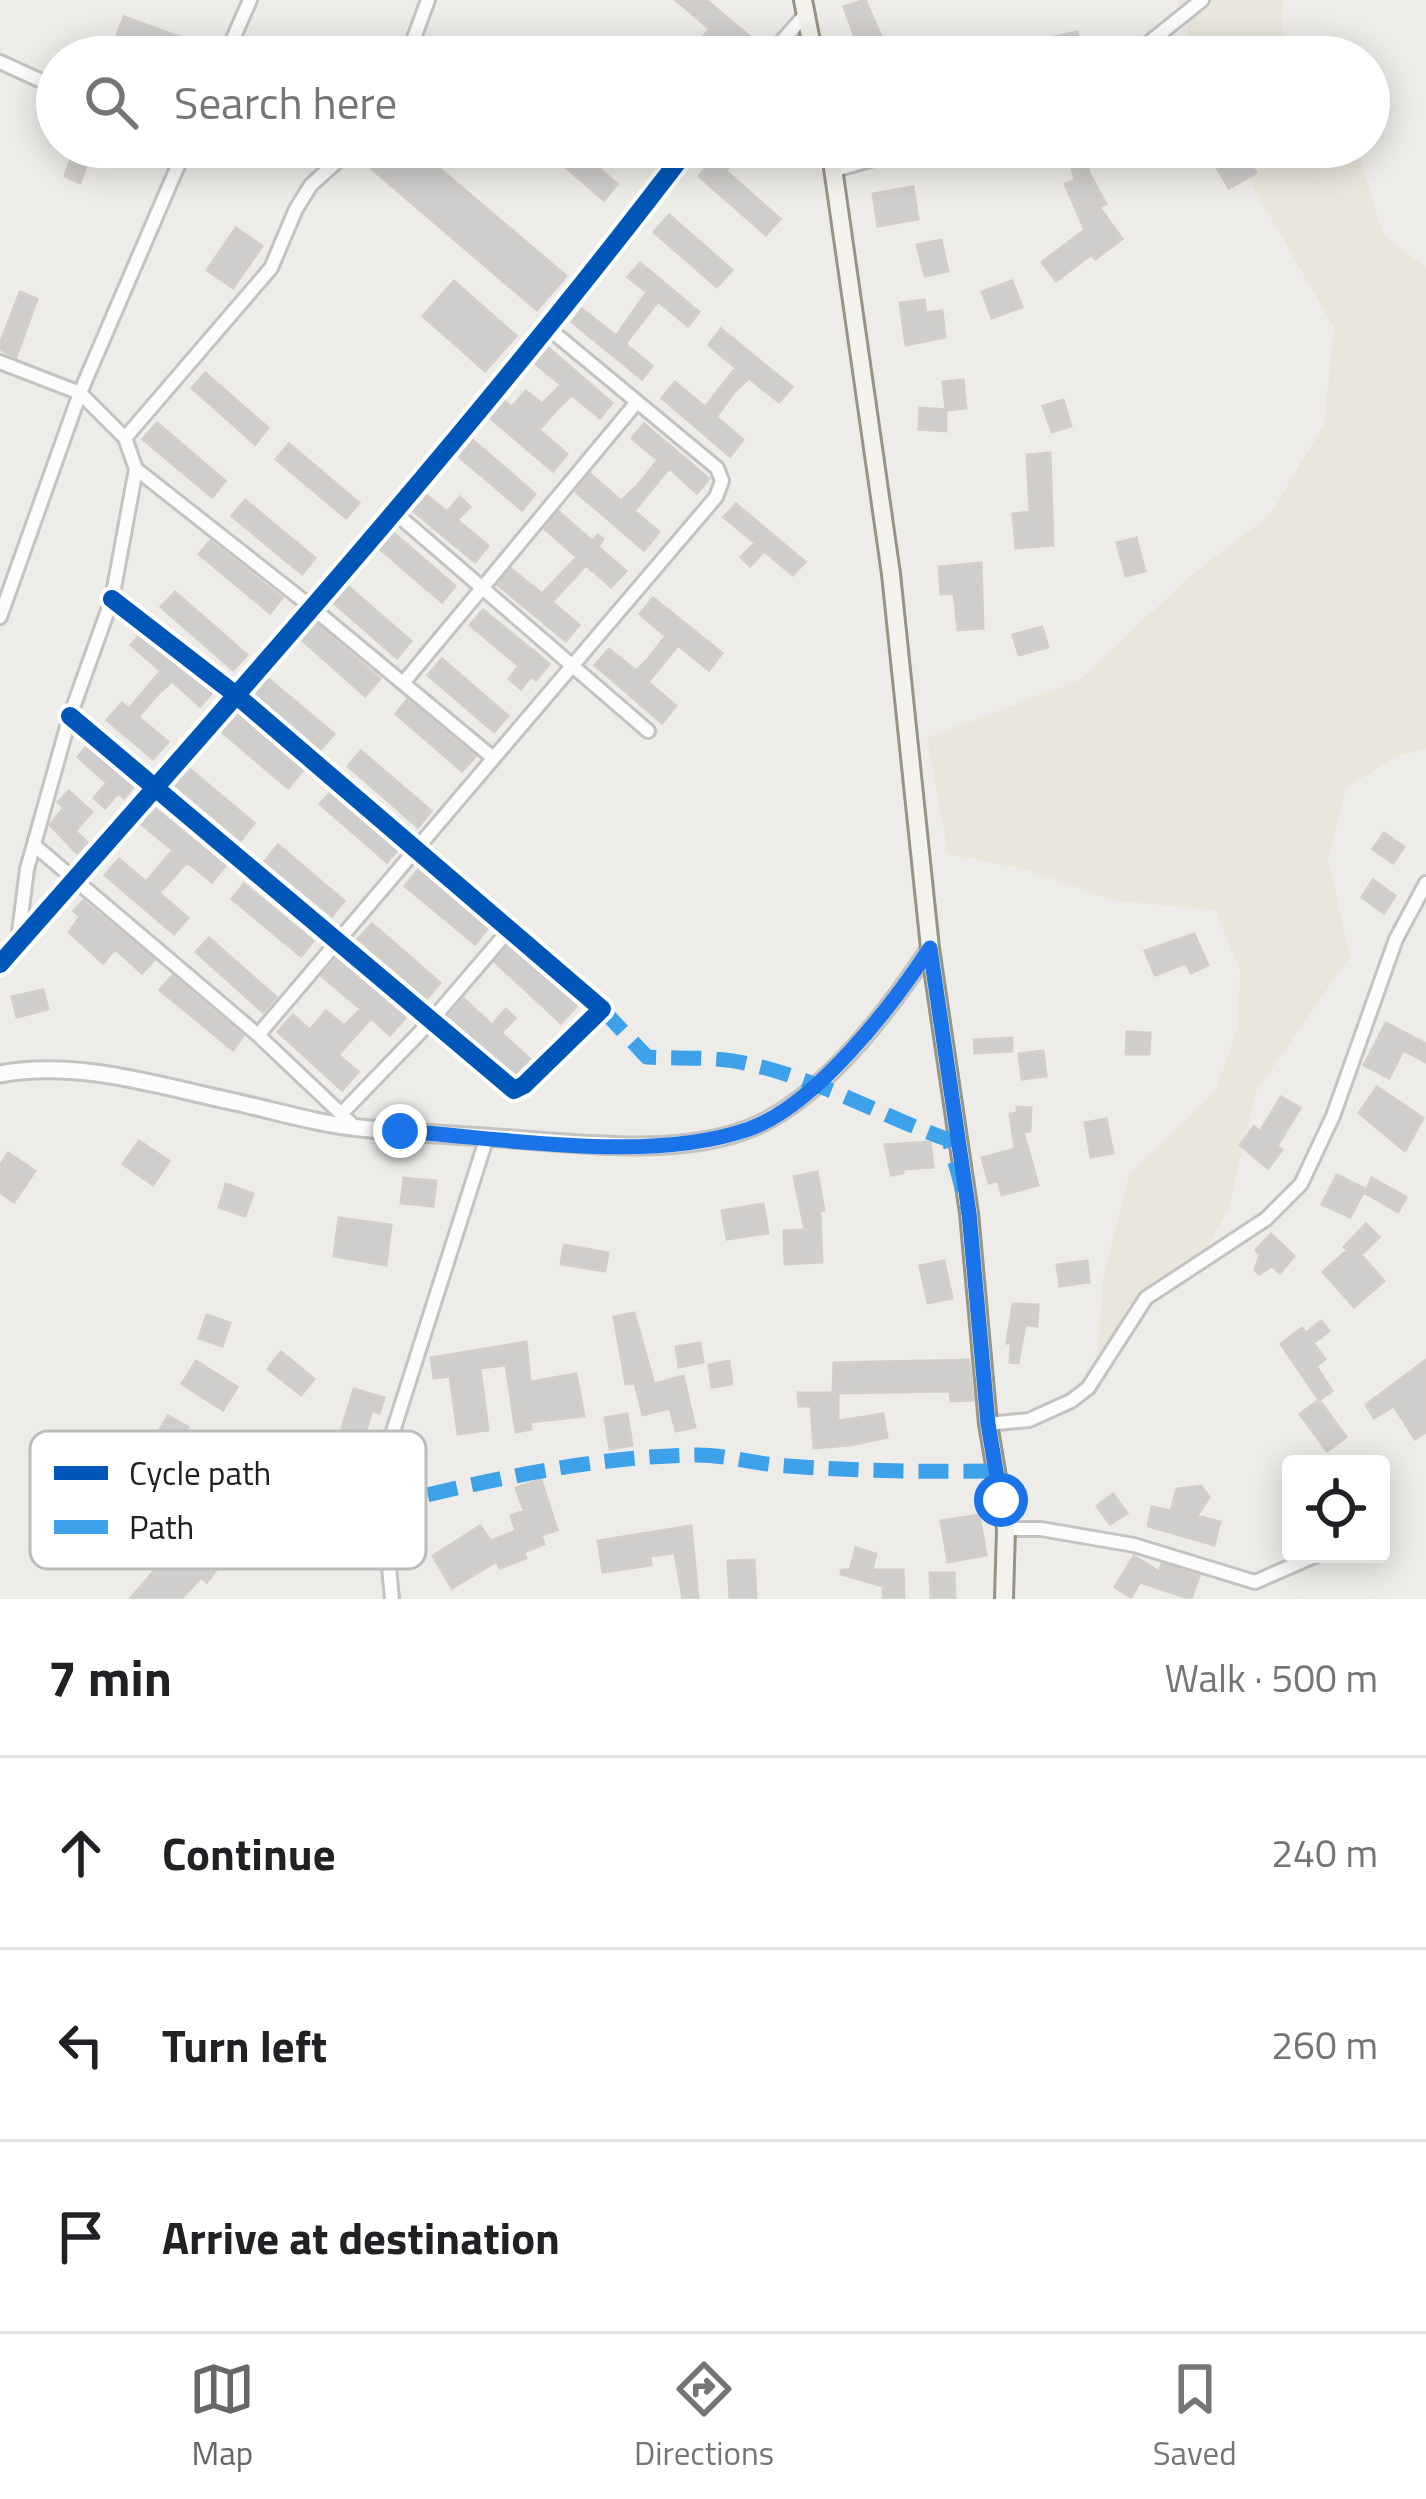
<!DOCTYPE html>
<html lang="en">
<head>
<meta charset="utf-8">
<style>
	body { margin:0; font-family:"Titillium Web",sans-serif; background:#f6f6f6; color:#202124 }
	.controls { position:absolute; right:36px; bottom:36px; display:grid; overflow:hidden; border-radius:12px; box-shadow:0 6px 30px #0003 }
	.controls button { width:108px; height:108px; display:grid; place-items:center; padding:0; border:0; border-bottom:3px solid #e0e0e0; background:#fff; color:#202124; font:60px sans-serif }
	.stop { position:absolute; width:36px; height:36px; margin:-27px; border:9px solid #1a73e8; border-radius:50%; background:#fff }
	.stop.end { background:#1a73e8; border-color:#fff; box-shadow:0 3px 12px #0008 }
	.list { margin:0; padding:0; list-style:none }
	h2 { display:flex; justify-content:space-between; align-items:center; height:156px; margin:0; padding:0 48px; font-size:51px }
	h2 small { font-size:39px; font-weight:400; color:#757577 }
	.list li { display:grid; grid-template-columns:78px 1fr auto; gap:36px; align-items:center; box-sizing:border-box; height:192px; padding:0 48px; border-top:3px solid #e0e0e0 }
	.list b { display:block; font-size:45px; white-space:nowrap }
	.list em { font-size:39px; font-style:normal; color:#757577 }
	.icon { flex:none; width:66px; height:66px; fill:none; stroke:currentColor; stroke-width:2; stroke-linecap:round; stroke-linejoin:round }
	.map { position:relative; flex:none; width:1426px; height:1599px; overflow:hidden }
	.search { position:absolute; background:#fff; box-shadow:0 6px 30px #0003; left:36px; right:36px; top:36px; height:132px; display:flex; align-items:center; gap:30px; box-sizing:border-box; padding:0 42px; border-radius:66px; color:#757577; font-size:45px }
	.sheet { height:732px; background:#fff }
	nav { display:flex; justify-content:space-around; align-items:center; box-sizing:border-box; height:168px; border-top:3px solid #e0e0e0; background:#fff; font-size:33px; color:#757577 }
	nav a { display:grid; justify-items:center; gap:6px }
	nav .on { color:#686766 }
	.map>svg:first-child { display:block }
</style>
</head>
<body>
<div class="map">
<svg width="1426" height="1599" viewBox="0 0 1426 1599">
	<rect width="100%" height="100%" fill="#eeece9"/>
	<path fill="#e9e7db" d="M 1177,0 L 1283,0 L 1282,39 L 1303,57 L 1199,57 Z
		M 1235,147 L 1357,147 L 1383,235 L 1426,268 L 1426,748 L 1393,758 L 1346,788 L 1328,859 L 1350,956 L 1255,1093 L 1229,1207 L 1202,1257 L 1148,1306 L 1096,1373 L 1104,1273 L 1129,1175 L 1215,1091 L 1238,1028 L 1240,969 L 1215,910 L 1116,901 L 1028,870 L 948,854 L 927,738 L 1081,679 L 1189,577 L 1269,516 L 1324,425 L 1334,328 L 1244,170 Z"/>
	<path fill="#d0cecc" stroke="#d1cecb" stroke-width="3" d="M 676,0 L 706,0 L 761,46 L 753,57 L 743,57 L 721,38 L 704,57 L 685,57 L 710,29 Z
		M 865,0 L 885,45 L 849,57 L 843,42 L 855,37 L 844,7 Z
		M 124,17 L 182,38 L 175,57 L 160,57 L 115,41 Z
		M 1077,32 L 1083,57 L 1053,57 L 1049,38 Z
		M 75,147 L 93,147 L 80,183 L 65,176 Z
		M 390,147 L 414,147 L 566,276 L 537,310 L 372,169 Z
		M 542,147 L 574,147 L 617,184 L 604,200 Z
		M 724,147 L 742,147 L 726,171 L 780,219 L 766,235 L 699,176 Z
		M 1067,147 L 1083,147 L 1089,173 L 1106,204 L 1099,207 L 1122,239 L 1095,259 L 1092,254 L 1056,281 L 1042,262 L 1085,230 L 1065,184 L 1075,180 Z
		M 1242,148 L 1256,173 L 1229,188 L 1214,163 Z
		M 913,187 L 918,219 L 878,226 L 873,194 Z
		M 669,215 L 732,270 L 717,287 L 654,232 Z
		M 236,228 L 262,246 L 233,288 L 207,270 Z
		M 941,240 L 948,271 L 925,276 L 917,245 Z
		M 640,263 L 699,312 L 688,326 L 658,301 L 625,344 L 652,366 L 642,379 L 572,322 L 582,309 L 616,336 L 647,292 L 628,277 Z
		M 454,281 L 516,336 L 485,371 L 423,316 Z
		M 1012,281 L 1022,307 L 992,318 L 982,292 Z
		M 20,292 L 37,299 L 16,357 L 0,349 L 0,344 Z
		M 924,300 L 926,313 L 942,311 L 945,337 L 906,345 L 900,303 Z
		M 721,329 L 792,387 L 779,402 L 749,378 L 734,392 L 716,417 L 743,440 L 730,456 L 662,398 L 675,382 L 705,407 L 736,368 L 709,345 Z
		M 546,346 L 612,403 L 600,418 L 572,395 L 558,408 L 539,430 L 567,454 L 553,471 L 488,416 L 502,399 L 512,407 L 526,391 L 542,404 L 561,385 L 533,361 Z
		M 205,373 L 268,428 L 255,444 L 192,388 Z
		M 963,380 L 966,408 L 946,410 L 943,382 Z
		M 1063,400 L 1071,426 L 1052,432 L 1043,406 Z
		M 920,408 L 946,410 L 946,431 L 919,429 Z
		M 157,423 L 225,481 L 212,497 L 143,439 Z
		M 644,424 L 709,479 L 697,493 L 669,468 L 634,511 L 659,532 L 644,550 L 576,492 L 590,474 L 621,501 L 638,485 L 658,460 L 632,438 Z
		M 470,438 L 535,494 L 522,510 L 456,454 Z
		M 289,444 L 359,503 L 346,518 L 276,459 Z
		M 1050,453 L 1053,545 L 1016,548 L 1013,514 L 1030,512 L 1027,455 Z
		M 424,493 L 447,512 L 460,497 L 470,507 L 457,520 L 488,546 L 475,562 L 411,509 Z
		M 245,500 L 315,558 L 302,574 L 232,516 Z
		M 736,504 L 805,562 L 793,575 L 764,551 L 750,566 L 741,557 L 755,543 L 724,517 Z
		M 559,512 L 592,541 L 598,535 L 603,539 L 598,547 L 626,571 L 611,587 L 586,565 L 552,602 L 579,625 L 566,641 L 498,585 L 511,569 L 542,594 L 577,557 L 545,529 Z
		M 391,531 L 455,586 L 442,602 L 378,547 Z
		M 1136,538 L 1145,571 L 1126,576 L 1117,543 Z
		M 210,541 L 282,598 L 270,613 L 199,554 Z
		M 981,563 L 983,628 L 958,630 L 954,593 L 941,594 L 939,567 Z
		M 346,585 L 411,641 L 397,658 L 332,601 Z
		M 175,592 L 247,655 L 233,670 L 161,607 Z
		M 653,598 L 722,653 L 709,670 L 678,645 L 648,682 L 676,706 L 662,723 L 595,665 L 609,649 L 636,671 L 648,659 L 666,636 L 640,614 Z
		M 483,610 L 549,664 L 536,680 L 531,676 L 521,689 L 509,679 L 519,666 L 470,625 Z
		M 313,622 L 380,679 L 365,696 L 300,638 Z
		M 1042,627 L 1048,647 L 1019,655 L 1013,635 Z
		M 141,634 L 212,693 L 200,706 L 172,681 L 156,696 L 138,717 L 168,742 L 153,759 L 107,720 L 122,703 L 129,709 L 161,671 L 131,645 Z
		M 442,659 L 508,716 L 494,732 L 428,675 Z
		M 266,677 L 334,734 L 320,750 L 252,693 Z
		M 407,700 L 475,757 L 462,771 L 396,714 Z
		M 236,711 L 304,769 L 288,788 L 220,730 Z
		M 88,745 L 135,785 L 124,798 L 118,793 L 105,808 L 94,798 L 107,783 L 78,757 Z
		M 361,751 L 431,811 L 418,827 L 348,766 Z
		M 187,767 L 254,823 L 241,840 L 173,783 Z
		M 69,791 L 92,812 L 75,831 L 87,842 L 77,853 L 50,825 L 64,808 L 58,802 Z
		M 331,792 L 398,849 L 387,862 L 320,804 Z
		M 153,807 L 225,866 L 212,882 L 187,862 L 159,893 L 188,918 L 174,934 L 105,875 L 119,859 L 146,882 L 173,850 L 139,822 Z
		M 1384,833 L 1404,847 L 1393,863 L 1373,849 Z
		M 278,845 L 344,901 L 332,916 L 265,861 Z
		M 418,870 L 488,928 L 475,944 L 405,886 Z
		M 1373,880 L 1395,896 L 1384,913 L 1362,897 Z
		M 244,884 L 313,941 L 301,956 L 232,899 Z
		M 83,901 L 154,960 L 142,973 L 115,949 L 103,963 L 69,932 L 80,917 L 74,911 Z
		M 372,924 L 440,983 L 427,998 L 358,939 Z
		M 1194,934 L 1208,965 L 1191,973 L 1186,963 L 1155,975 L 1145,951 Z
		M 209,938 L 276,997 L 263,1012 L 196,952 Z
		M 511,944 L 578,1004 L 561,1023 L 495,962 Z
		M 337,959 L 405,1018 L 390,1035 L 371,1018 L 338,1055 L 358,1072 L 342,1090 L 278,1032 L 293,1015 L 310,1030 L 326,1011 L 344,1026 L 361,1009 L 322,976 Z
		M 172,976 L 243,1036 L 233,1050 L 160,990 Z
		M 43,990 L 48,1009 L 17,1017 L 12,997 Z
		M 464,999 L 492,1025 L 506,1009 L 515,1018 L 501,1033 L 530,1059 L 515,1075 L 449,1016 Z
		M 1386,1023 L 1426,1044 L 1426,1062 L 1403,1050 L 1389,1078 L 1364,1065 Z
		M 1127,1032 L 1150,1033 L 1149,1054 L 1126,1054 Z
		M 1012,1038 L 1012,1051 L 975,1053 L 974,1040 Z
		M 1043,1051 L 1046,1076 L 1022,1079 L 1019,1054 Z
		M 1377,1087 L 1423,1118 L 1405,1151 L 1359,1113 Z
		M 1281,1097 L 1300,1108 L 1277,1146 L 1282,1150 L 1268,1168 L 1240,1145 L 1254,1127 L 1260,1132 Z
		M 1017,1107 L 1031,1108 L 1030,1131 L 1023,1132 L 1038,1185 L 1002,1195 L 998,1180 L 989,1183 L 982,1158 L 1015,1149 L 1010,1114 L 1017,1113 Z
		M 1106,1119 L 1113,1153 L 1091,1157 L 1085,1123 Z
		M 139,1141 L 169,1161 L 153,1185 L 123,1164 Z
		M 930,1142 L 933,1167 L 903,1169 L 903,1173 L 891,1175 L 885,1145 Z
		M 8,1153 L 35,1171 L 14,1202 L 0,1192 L 0,1166 Z
		M 817,1172 L 824,1210 L 820,1211 L 822,1262 L 785,1264 L 784,1231 L 805,1230 L 794,1177 Z
		M 1337,1175 L 1365,1189 L 1350,1217 L 1322,1204 Z
		M 404,1178 L 436,1181 L 433,1206 L 401,1203 Z
		M 1372,1178 L 1406,1197 L 1398,1212 L 1365,1193 Z
		M 226,1184 L 253,1194 L 245,1216 L 219,1207 Z
		M 763,1204 L 768,1233 L 727,1239 L 722,1211 Z
		M 339,1218 L 391,1225 L 386,1265 L 334,1256 Z
		M 1366,1224 L 1379,1237 L 1361,1255 L 1384,1281 L 1354,1307 L 1323,1272 L 1348,1250 L 1344,1247 Z
		M 1271,1234 L 1294,1256 L 1280,1273 L 1272,1266 L 1259,1274 L 1255,1270 L 1260,1255 L 1256,1250 Z
		M 564,1245 L 608,1253 L 605,1271 L 561,1264 Z
		M 944,1261 L 952,1298 L 928,1303 L 920,1266 Z
		M 1087,1261 L 1089,1282 L 1060,1286 L 1057,1265 Z
		M 1013,1304 L 1038,1305 L 1037,1326 L 1025,1325 L 1018,1363 L 1010,1362 L 1011,1343 L 1007,1343 Z
		M 634,1313 L 654,1384 L 683,1376 L 695,1427 L 676,1431 L 670,1408 L 643,1415 L 635,1383 L 626,1384 L 614,1317 Z
		M 207,1315 L 230,1323 L 222,1346 L 199,1338 Z
		M 1321,1321 L 1329,1331 L 1313,1343 L 1325,1359 L 1316,1366 L 1332,1391 L 1319,1400 L 1281,1344 L 1302,1328 L 1306,1333 Z
		M 526,1342 L 530,1382 L 576,1374 L 584,1416 L 530,1422 L 531,1429 L 516,1432 L 506,1365 L 480,1368 L 488,1430 L 458,1434 L 450,1376 L 434,1378 L 431,1358 Z
		M 700,1343 L 703,1362 L 679,1367 L 676,1347 Z
		M 281,1352 L 314,1379 L 301,1395 L 268,1369 Z
		M 969,1360 L 973,1400 L 951,1401 L 950,1391 L 838,1393 L 838,1421 L 883,1414 L 887,1437 L 850,1445 L 814,1448 L 811,1406 L 799,1406 L 798,1393 L 833,1393 L 834,1363 Z
		M 1426,1360 L 1426,1432 L 1415,1439 L 1394,1406 L 1374,1418 L 1366,1405 Z
		M 196,1361 L 237,1387 L 223,1410 L 182,1384 Z
		M 729,1361 L 732,1384 L 712,1387 L 709,1365 Z
		M 354,1389 L 384,1398 L 379,1413 L 372,1411 L 364,1435 L 342,1428 Z
		M 1319,1400 L 1346,1437 L 1327,1451 L 1300,1414 Z
		M 627,1414 L 632,1445 L 610,1449 L 605,1418 Z
		M 168,1416 L 188,1427 L 172,1455 L 152,1443 Z
		M 541,1480 L 557,1530 L 541,1535 L 544,1544 L 524,1552 L 526,1558 L 500,1568 L 497,1561 L 452,1588 L 433,1556 L 480,1526 L 491,1541 L 516,1531 L 511,1516 L 524,1511 L 516,1488 Z
		M 1201,1486 L 1209,1497 L 1197,1516 L 1220,1522 L 1214,1545 L 1148,1526 L 1152,1507 L 1171,1511 L 1177,1489 Z
		M 1113,1494 L 1127,1513 L 1110,1524 L 1097,1506 Z
		M 979,1515 L 986,1555 L 948,1562 L 941,1521 Z
		M 691,1526 L 698,1599 L 683,1599 L 675,1553 L 650,1556 L 651,1565 L 603,1572 L 598,1541 Z
		M 187,1546 L 216,1570 L 207,1582 L 201,1577 L 181,1599 L 130,1599 L 160,1564 L 167,1570 Z
		M 856,1548 L 876,1554 L 872,1570 L 903,1570 L 904,1599 L 883,1599 L 883,1586 L 841,1574 L 842,1570 L 850,1570 Z
		M 1134,1556 L 1159,1572 L 1162,1564 L 1199,1576 L 1191,1599 L 1140,1582 L 1131,1597 L 1115,1587 Z
		M 754,1560 L 756,1599 L 730,1599 L 728,1561 Z
		M 930,1573 L 954,1573 L 955,1599 L 931,1599 Z"/>
	<g fill="none" stroke-linecap="round" stroke-linejoin="round">
		<g stroke="#c4c3c1" stroke-width="18">
			<path id="minor" d="M 225,57 L 250,0
				M 407,57 L 428,0
				M 768,57 L 805,15
				M 1131,57 L 1202,0
				M 0,62 L 57,88
				M 835,170 L 915,147
				M 0,362 L 80,393 L 125,438
				M 136,469 L 310,606 L 492,757
				M 393,511 L 648,731
				M 0,617 L 80,393 L 186,147
				M 403,683 L 637,402
				M 70,716 L 514,1090 L 524,1085 L 602,1009 L 236,695 L 112,599
				M 34,845 L 258,1035 L 355,1127
				M 18,940 L 27,869 L 70,716 L 112,599 L 136,469 L 125,438 L 271,268 L 296,209 L 311,185 L 353,147
				M 0,964 C 235,697 474,430 689,147
				M 258,1035 L 716,497 L 722,481 L 717,468 L 548,328
				M 342,1113 L 431,1021 L 509,930
				M 988,1424 L 1029,1420 L 1071,1401 L 1088,1388 L 1146,1298 L 1266,1219 L 1301,1184 L 1333,1116 L 1396,939 L 1426,883
				M 1006,1529 L 1041,1529 L 1134,1545 L 1255,1582 L 1319,1554
				M 392,1599 L 380,1472 L 487,1137"/>
		</g>
		<g stroke="#c4c3c1" stroke-width="21">
			<path id="tertiary" d="M 0,1074 C 77,1059 159,1086 235,1102 C 276,1111 318,1124 360,1128 C 415,1134 470,1135 525,1140 C 595,1145 684,1155 751,1128 C 822,1099 889,1010 930,948"/>
		</g>
		<g stroke="#969583" stroke-width="22">
			<path id="secondary" d="M 803,0 L 814,57
				M 830,147 L 891,574 L 930,948 L 969,1213 L 988,1424 L 1006,1529 L 1004,1599"/>
		</g>
		<use href="#minor" stroke="#fcfcfc" stroke-width="12"/>
		<use href="#tertiary" stroke="#fcfcfc" stroke-width="15"/>
		<use href="#secondary" stroke="#f3f2ec" stroke-width="16"/>
		<path stroke="#3da2ea" stroke-width="15" stroke-dasharray="30 15" stroke-linecap="butt" d="M 602,1009 L 647,1057 C 680,1059 717,1056 749,1064 C 819,1079 882,1116 949,1140 L 969,1213
			M 384,1505 C 485,1481 589,1457 693,1455 C 720,1454 748,1462 775,1465 C 849,1471 922,1472 996,1471"/>
		<g stroke="#fff" stroke-width="26">
			<path id="cycleway" d="M 70,716 L 514,1090 L 524,1085 L 602,1009 L 236,695 L 112,599
				M 0,964 C 235,697 474,430 689,147"/>
		</g>
		<use href="#cycleway" stroke="#0057b8" stroke-width="18"/>
	</g>
	<g fill="none" stroke-linecap="round" stroke-linejoin="round">
		<path stroke="#1a73e8" stroke-width="15" d="M 400,1131 C 504,1138 650,1164 749,1129 C 816,1105 892,1006 930,948 L 969,1213 L 988,1424 L 1001,1500"/>
	</g>
	<rect x="30" y="1431" width="396" height="138" rx="18" fill="#fff" stroke="#bcbcbc" stroke-width="3"/>
	<rect x="54" y="1466" width="54" height="14" fill="#0057b8"/>
	<rect x="54" y="1520" width="54" height="14" fill="#3da2ea"/>
	<g font-size="33" fill="#202020">
		<text x="129" y="1485">Cycle path</text>
		<text x="129" y="1539">Path</text>
	</g>
</svg>
<div class="controls">
<button><svg class="icon" aria-label="locate" viewBox="0 0 24 24"><circle cx="12" cy="12" r="6"/><path d="M12 2v4M12 18v4M2 12h4M18 12h4"/></svg></button>
</div>
<div class="stop" style="left:1001px;top:1500px"></div>
<div class="stop end" style="left:400px;top:1131px"></div>
<div class="search"><svg class="icon" aria-label="search" viewBox="0 0 24 24"><circle cx="10" cy="10" r="6"/><path d="M15 15l6 6"/></svg>Search here</div>
</div>
<section class="sheet">
<h2>7 min<small>Walk · 500 m</small></h2>
<ul class="list">
<li><svg class="icon" aria-label="ahead" viewBox="0 0 24 24"><path d="M12 20V5M6 11l6-6 6 6"/></svg><div><b>Continue</b></div><em>240 m</em></li>
<li><svg class="icon" aria-label="left" viewBox="0 0 24 24"><path d="M17 20v-9H6M10 6l-5 5 5 5"/></svg><div><b>Turn left</b></div><em>260 m</em></li>
<li><svg class="icon" aria-label="arrive" viewBox="0 0 24 24"><path d="M6 21V4h12l-3 4 3 4H6"/></svg><div><b>Arrive at destination</b></div></li>
</ul>
</section>
<nav>
<a class="on"><svg class="icon" aria-label="map" viewBox="0 0 24 24"><path d="M3 6l6-2 6 2 6-2v14l-6 2-6-2-6 2zM9 4v14M15 6v14"/></svg>Map</a>
<a><svg class="icon" aria-label="directions" viewBox="0 0 24 24"><path d="M12 3l9 9-9 9-9-9zM9 14v-3h6M13 9l2 2-2 2"/></svg>Directions</a>
<a><svg class="icon" aria-label="saved" viewBox="0 0 24 24"><path d="M7 4h10v16l-5-4-5 4z"/></svg>Saved</a>
</nav>
</body>
</html>
